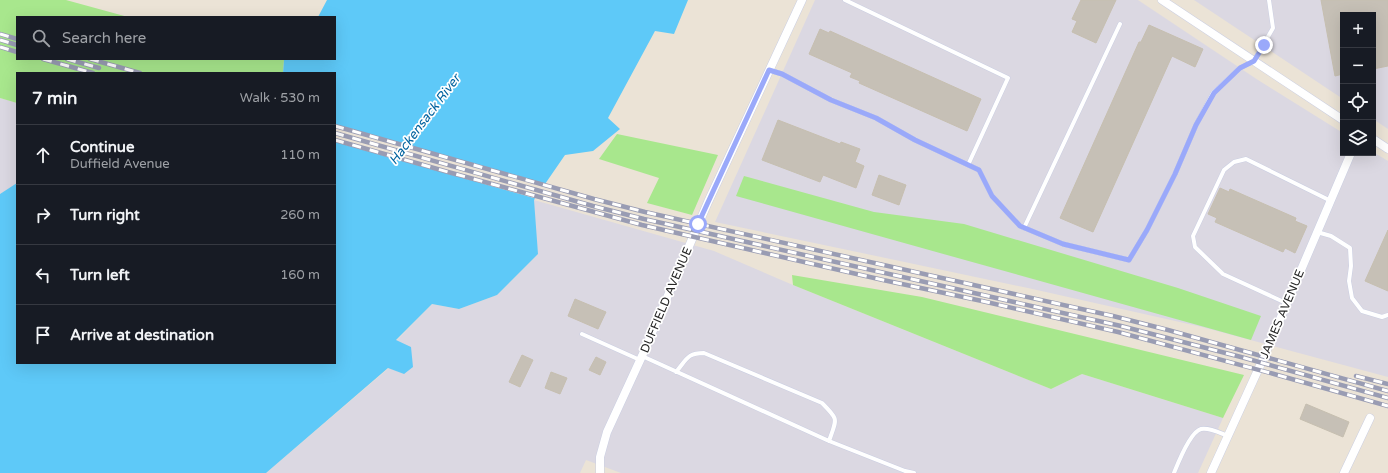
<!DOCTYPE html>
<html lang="en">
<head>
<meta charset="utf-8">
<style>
	body { margin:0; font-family:"Varela Round",sans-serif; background:#20242c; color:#f1f3f6 }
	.controls { position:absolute; right:12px; top:12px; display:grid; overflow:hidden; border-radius:0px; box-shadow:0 4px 16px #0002 }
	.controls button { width:36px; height:36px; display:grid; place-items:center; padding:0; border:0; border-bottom:1px solid #363941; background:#171b24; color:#f1f3f6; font:20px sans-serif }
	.stop { position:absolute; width:12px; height:12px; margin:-9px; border:3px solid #9aa9fa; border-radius:50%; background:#fff }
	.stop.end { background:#9aa9fa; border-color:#fff; box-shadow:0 1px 4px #0008 }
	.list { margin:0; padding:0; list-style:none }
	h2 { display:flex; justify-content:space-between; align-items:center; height:52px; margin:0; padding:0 16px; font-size:17px }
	h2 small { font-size:13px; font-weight:400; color:#9ea1a6 }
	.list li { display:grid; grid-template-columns:26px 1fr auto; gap:12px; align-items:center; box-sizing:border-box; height:60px; padding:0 16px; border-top:1px solid #363941 }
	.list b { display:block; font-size:15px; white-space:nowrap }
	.list p { margin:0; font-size:13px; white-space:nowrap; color:#9ea1a6 }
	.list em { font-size:13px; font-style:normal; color:#9ea1a6 }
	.icon { flex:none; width:22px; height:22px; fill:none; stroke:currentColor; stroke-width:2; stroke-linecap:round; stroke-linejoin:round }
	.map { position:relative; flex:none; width:1388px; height:473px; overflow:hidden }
	.search { position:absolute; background:#171b24; box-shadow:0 4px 16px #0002; left:16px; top:16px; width:320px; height:44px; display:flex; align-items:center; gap:10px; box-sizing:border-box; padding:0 14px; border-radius:0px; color:#9ea1a6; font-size:15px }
	.panel { position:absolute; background:#171b24; box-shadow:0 4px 16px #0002; left:16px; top:72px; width:320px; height:292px; border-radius:0px }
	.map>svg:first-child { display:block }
</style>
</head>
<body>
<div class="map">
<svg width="1388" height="473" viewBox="0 0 1388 473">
	<rect width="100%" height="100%" fill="#ebe3d6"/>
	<path fill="#dbd8e2" d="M 815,0 L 1138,0 L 1258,80 L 1343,133 L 1343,153 L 1373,152 L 1388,161 L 1388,377 L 1202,327 L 1028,288 L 715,222 Z
		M 1194,0 L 1388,0 L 1388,129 L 1373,119 L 1373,15 L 1343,15 L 1343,99 Z
		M 0,98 L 17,103 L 17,184 L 0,194 Z
		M 534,200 L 714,251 L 793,285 L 1051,389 L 1082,374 L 1223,418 L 1198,473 L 621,473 L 586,460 L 580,473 L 266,473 L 389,368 L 404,374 L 396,341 L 432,304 L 459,309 L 497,295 L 538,254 L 531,205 Z"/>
	<path fill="#a8e78d" d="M 0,0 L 66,0 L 128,17 L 17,17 L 17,59 L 279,59 L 284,60 L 283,73 L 17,73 L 17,103 L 0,98 Z
		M 617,134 L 718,155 L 692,215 L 647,203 L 659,178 L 599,159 Z
		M 744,176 L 874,212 L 964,224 L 1178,288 L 1261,316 L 1251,340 L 736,196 Z
		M 792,275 L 922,297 L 1244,375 L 1223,418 L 1082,374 L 1051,389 L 793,285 Z"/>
	<path fill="#5ec9f8" d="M 327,0 L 688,0 L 674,34 L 655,31 L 608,118 L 620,129 L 593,151 L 565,155 L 534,200 L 538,254 L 497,295 L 459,309 L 432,304 L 396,340 L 411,347 L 413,367 L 404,374 L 388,368 L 266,473 L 0,473 L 0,194 L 17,183 L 17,363 L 335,363 L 335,73 L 283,73 L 284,60 L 288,59 L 335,59 L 335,17 L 318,17 Z"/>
	<path fill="#ebe3d6" d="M 335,126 L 547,185 L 537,199 L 520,194 L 335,142 Z"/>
	<path fill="#c6c0b6" stroke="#c6bfb0" d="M 1081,0 L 1116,0 L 1096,43 L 1072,32 L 1077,21 L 1072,19 Z
		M 1321,0 L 1388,0 L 1388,66 L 1373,69 L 1373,15 L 1343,15 L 1343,74 L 1335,76 Z
		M 1149,25 L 1203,49 L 1195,67 L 1172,56 L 1093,232 L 1060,218 L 1139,42 L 1141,42 Z
		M 820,29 L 829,33 L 830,31 L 981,99 L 967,131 L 859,83 L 860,81 L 850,77 L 852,73 L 809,54 Z
		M 778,120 L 840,144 L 841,142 L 860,149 L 855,162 L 864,166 L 856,188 L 823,175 L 820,182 L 762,160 Z
		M 879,175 L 906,185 L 899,205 L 872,195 Z
		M 1220,188 L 1229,192 L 1230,189 L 1296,218 L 1295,221 L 1307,226 L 1295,253 L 1285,248 L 1283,252 L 1215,222 L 1217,218 L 1208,214 Z
		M 1388,230 L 1388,291 L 1365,281 Z
		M 575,299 L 606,312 L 598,329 L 568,316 Z
		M 522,355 L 533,360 L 520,387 L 509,382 Z
		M 596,357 L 606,362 L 600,375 L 589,370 Z
		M 551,372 L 567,378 L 560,394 L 545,388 Z
		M 1306,404 L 1349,422 L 1343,437 L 1300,419 Z"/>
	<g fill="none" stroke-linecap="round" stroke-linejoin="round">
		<g stroke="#cbcfe2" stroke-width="5">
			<path id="lane" d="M 845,0 L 1008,78 L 968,165
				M 769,70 L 782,74 L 831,100 L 876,118 L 915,140 L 979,170 L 992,196 L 1020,226 L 1063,244 L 1129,260 L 1147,230 L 1175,174 L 1196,125 L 1213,93 L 1240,68 L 1254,61 L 1273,28 L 1269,0
				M 1024,228 L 1120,24
				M 1317,232 L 1331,236 L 1350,248 L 1351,266 L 1349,281 L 1352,298 L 1362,311 L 1382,317 L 1388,315
				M 1286,303 L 1223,274 L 1195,247 L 1193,236 L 1224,170 L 1234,162 L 1246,159 L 1331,201
				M 582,334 L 640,360
				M 642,356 L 829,441 L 905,471 L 914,473
				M 676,372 C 687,359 687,353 704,353 L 822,403 C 839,420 837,418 829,441
				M 1174,473 C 1178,463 1190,432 1201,429 C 1209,427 1220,433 1228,436"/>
		</g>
		<g stroke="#cbcfe2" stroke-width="9">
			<path id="street" d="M 1162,0 L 1343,120
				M 1373,139 L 1388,149
				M 600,473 L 600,457 L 607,432 L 642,356 L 708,202 L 802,0
				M 1211,473 L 1263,359 L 1351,153
				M 1344,473 L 1370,418"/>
		</g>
		<use href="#lane" stroke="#fff" stroke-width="4"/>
		<use href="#street" stroke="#fff" stroke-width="8"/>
		<g stroke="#999cb3" stroke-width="4.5">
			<path id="rail" d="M 0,34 L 17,39
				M 0,40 L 17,45
				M 0,47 L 17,52
				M 43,59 L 93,73
				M 67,59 L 99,68
				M 90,59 L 140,73
				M 335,126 L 594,199 L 645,212 L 1113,316 L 1168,330 L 1388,391
				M 335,133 L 593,206 L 644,219 L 1121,326 L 1241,357 L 1388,398
				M 335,140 L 448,172 L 642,225 L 883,280 L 982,301 L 1118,332 L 1274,374 L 1388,406
				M 1356,376 L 1388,384"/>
		</g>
		<use href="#rail" stroke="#fff" stroke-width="3" stroke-dasharray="9" stroke-linecap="butt"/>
	</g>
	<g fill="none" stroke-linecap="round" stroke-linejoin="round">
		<path stroke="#9aa9fa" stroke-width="5" d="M 698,224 L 769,70 L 782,74 L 831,100 L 876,118 L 915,140 L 979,170 L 992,196 L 1020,226 L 1063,244 L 1129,260 L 1147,230 L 1175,174 L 1196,125 L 1214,93 L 1240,68 L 1254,61 L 1264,45"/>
	</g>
	<g text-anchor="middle" stroke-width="3.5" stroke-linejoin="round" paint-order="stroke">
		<g font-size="12" fill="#272727" stroke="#fff">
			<text transform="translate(666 300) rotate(-67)" y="4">DUFFIELD AVENUE</text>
			<text transform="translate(1282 314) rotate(-67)" y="4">JAMES AVENUE</text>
		</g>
		<g font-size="13" font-style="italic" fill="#02639f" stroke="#fff">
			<text transform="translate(424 119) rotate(-53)" y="5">Hackensack River</text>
		</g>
	</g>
</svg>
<div class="controls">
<button>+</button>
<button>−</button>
<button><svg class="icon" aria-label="locate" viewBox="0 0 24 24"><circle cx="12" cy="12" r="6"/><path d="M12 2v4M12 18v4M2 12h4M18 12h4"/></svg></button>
<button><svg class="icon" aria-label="layers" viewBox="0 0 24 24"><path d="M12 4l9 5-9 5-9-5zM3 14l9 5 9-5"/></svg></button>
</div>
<div class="stop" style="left:698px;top:224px"></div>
<div class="stop end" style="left:1264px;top:45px"></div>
<div class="search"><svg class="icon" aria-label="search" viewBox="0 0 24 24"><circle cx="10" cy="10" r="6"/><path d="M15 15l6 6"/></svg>Search here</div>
<section class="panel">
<h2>7 min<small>Walk · 530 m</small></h2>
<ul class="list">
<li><svg class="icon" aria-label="ahead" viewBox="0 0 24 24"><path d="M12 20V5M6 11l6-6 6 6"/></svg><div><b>Continue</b><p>Duffield Avenue</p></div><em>110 m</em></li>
<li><svg class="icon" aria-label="right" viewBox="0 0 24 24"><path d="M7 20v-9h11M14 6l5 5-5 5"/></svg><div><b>Turn right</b></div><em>260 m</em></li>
<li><svg class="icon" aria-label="left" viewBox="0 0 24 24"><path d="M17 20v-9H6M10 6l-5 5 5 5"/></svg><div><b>Turn left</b></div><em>160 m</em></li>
<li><svg class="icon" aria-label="arrive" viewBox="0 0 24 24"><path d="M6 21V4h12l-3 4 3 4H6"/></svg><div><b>Arrive at destination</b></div></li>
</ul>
</section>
</div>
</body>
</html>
